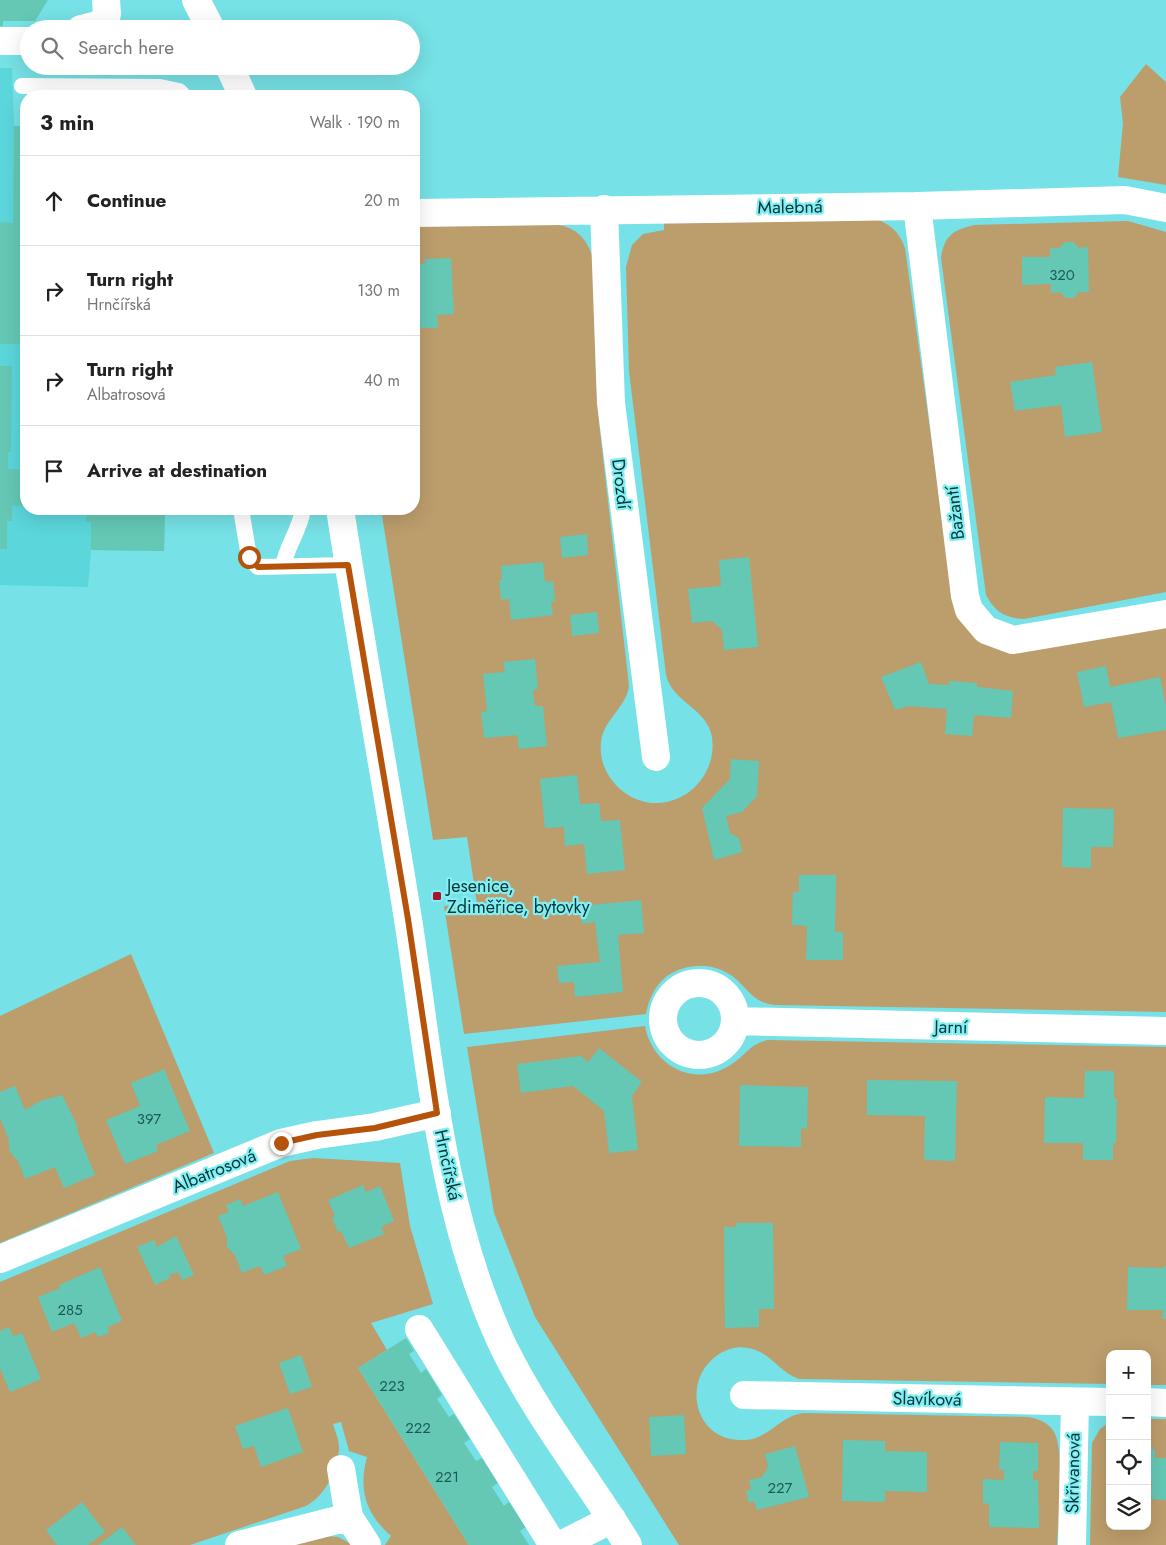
<!DOCTYPE html>
<html lang="en">
<head>
<meta charset="utf-8">
<style>
	body { margin:0; font-family:Jost,sans-serif; background:#f2f2f2; color:#222 }
	.controls { position:absolute; right:15px; bottom:15px; display:grid; overflow:hidden; border-radius:10px; box-shadow:0 5px 20px #0002 }
	.controls button { width:45px; height:45px; display:grid; place-items:center; padding:0; border:0; border-bottom:1px solid #e0e0e0; background:#fff; color:#222; font:25px sans-serif }
	.stop { position:absolute; width:15px; height:15px; margin:-11px; border:4px solid #b45309; border-radius:50%; background:#fff }
	.stop.end { background:#b45309; border-color:#fff; box-shadow:0 1px 5px #0008 }
	.list { margin:0; padding:0; list-style:none }
	h2 { display:flex; justify-content:space-between; align-items:center; height:65px; margin:0; padding:0 20px; font-size:21px }
	h2 small { font-size:16px; font-weight:400; color:#767676 }
	.list li { display:grid; grid-template-columns:32px 1fr auto; gap:15px; align-items:center; box-sizing:border-box; height:90px; padding:0 20px; border-top:1px solid #e0e0e0 }
	.list b { display:block; font-size:19px; white-space:nowrap }
	.list p { margin:0; font-size:16px; white-space:nowrap; color:#767676 }
	.list em { font-size:16px; font-style:normal; color:#767676 }
	.icon { flex:none; width:28px; height:28px; fill:none; stroke:currentColor; stroke-width:2; stroke-linecap:round; stroke-linejoin:round }
	.map { position:relative; flex:none; width:1166px; height:1545px; overflow:hidden }
	.search { position:absolute; background:#fff; box-shadow:0 5px 20px #0002; left:20px; top:20px; width:400px; height:55px; display:flex; align-items:center; gap:12px; box-sizing:border-box; padding:0 18px; border-radius:28px; color:#767676; font-size:19px }
	.panel { position:absolute; background:#fff; box-shadow:0 5px 20px #0002; left:20px; top:90px; width:400px; height:425px; border-radius:20px }
	.map>svg:first-child { display:block }
</style>
</head>
<body>
<div class="map">
<svg width="1166" height="1545" viewBox="0 0 1166 1545">
	<rect width="100%" height="100%" fill="#76e1e6"/>
	<path fill="#5bd6db" d="M 0,68 L 12,68 L 14,126 L 26,127 L 26,509 L 165,509 L 164,551 L 91,550 L 88,587 L 0,585 Z"/>
	<path fill="#bc9d6c" d="M 1146,64 L 1166,82 L 1166,185 L 1118,177 L 1123,123 L 1120,97 Z
		M 873,218 C 889,223 899,231 905,248 L 954,602 L 967,628 L 1166,626 L 1166,1012 L 775,1005 C 757,1003 752,995 740,983 C 722,964 695,961 672,973 C 657,981 649,997 646,1014 L 464,1034 L 444,906 L 477,904 L 467,837 L 433,840 L 381,509 L 414,509 L 414,226 L 553,224 C 577,227 587,238 594,261 L 596,379 L 599,422 L 629,686 C 626,708 603,720 601,742 C 597,774 626,805 659,803 C 692,801 717,770 712,737 C 707,708 673,703 666,675 L 629,371 L 626,267 L 632,245 L 643,234 L 664,230 L 664,222 Z
		M 1128,221 L 1166,232 L 1166,592 L 1024,619 C 1005,618 995,612 986,595 L 941,258 C 944,236 953,230 974,225 Z
		M 131,954 L 214,1153 L 0,1243 L 0,1016 Z
		M 645,1026 C 652,1065 692,1087 727,1067 C 745,1058 747,1045 768,1040 L 1166,1047 L 1166,1385 L 1147,1385 L 1147,1354 L 1110,1354 L 1110,1384 L 799,1379 C 778,1372 771,1352 748,1348 C 738,1346 728,1349 719,1354 C 680,1379 694,1441 742,1440 C 770,1440 777,1417 803,1413 L 1028,1417 C 1039,1419 1048,1422 1054,1432 C 1065,1449 1058,1522 1057,1545 L 679,1545 L 535,1317 L 494,1213 L 467,1047 Z
		M 313,1158 L 400,1163 L 410,1226 L 433,1304 L 371,1323 L 387,1350 L 358,1368 L 469,1545 L 385,1545 L 391,1536 C 366,1514 358,1490 367,1457 L 349,1451 L 341,1422 L 333,1424 C 335,1431 340,1442 339,1450 C 336,1472 326,1495 306,1506 L 190,1545 L 0,1545 L 0,1282 L 290,1161 Z
		M 1147,1419 L 1166,1419 L 1166,1545 L 1090,1545 L 1092,1443 L 1100,1429 L 1110,1422 L 1110,1526 L 1147,1526 Z
		M 324,1536 L 338,1537 L 353,1545 L 294,1545 Z"/>
	<path fill="#64c8b5" d="M 0,0 L 48,0 L 35,21 L 3,21 L 3,26 L 0,26 Z
		M 14,126 L 26,126 L 26,344 L 0,344 L 0,222 L 13,223 Z
		M 1065,242 L 1073,242 L 1079,248 L 1088,247 L 1089,292 L 1079,292 L 1074,298 L 1066,298 L 1060,292 L 1051,293 L 1051,284 L 1022,285 L 1022,257 L 1050,257 L 1050,248 L 1059,248 Z
		M 451,258 L 454,314 L 437,315 L 438,328 L 414,328 L 414,264 L 425,264 L 424,259 Z
		M 1092,362 L 1102,432 L 1065,437 L 1061,405 L 1015,411 L 1010,382 L 1056,375 L 1055,367 Z
		M 0,366 L 12,366 L 11,452 L 8,452 L 8,469 L 26,469 L 26,506 L 12,506 L 12,521 L 7,521 L 7,549 L 0,549 Z
		M 87,509 L 165,509 L 164,551 L 91,550 L 91,522 L 86,522 Z
		M 587,534 L 588,555 L 562,558 L 560,537 Z
		M 749,557 L 758,647 L 724,650 L 722,630 L 712,621 L 692,623 L 688,589 L 721,586 L 719,560 Z
		M 543,562 L 545,582 L 553,581 L 555,601 L 551,602 L 553,615 L 511,620 L 509,599 L 501,600 L 499,580 L 502,580 L 501,566 Z
		M 597,612 L 599,633 L 572,636 L 570,615 Z
		M 535,659 L 538,689 L 533,690 L 535,706 L 543,706 L 547,746 L 519,749 L 517,735 L 484,738 L 481,712 L 487,711 L 483,674 L 505,672 L 503,662 Z
		M 921,662 L 929,684 L 949,685 L 949,681 L 977,683 L 977,687 L 1013,691 L 1011,718 L 974,715 L 972,736 L 945,734 L 947,709 L 909,706 L 895,710 L 881,677 Z
		M 1106,666 L 1110,687 L 1160,677 L 1166,706 L 1166,730 L 1118,738 L 1111,702 L 1084,707 L 1077,672 Z
		M 731,759 L 759,761 L 757,796 L 742,812 L 726,816 L 730,833 L 739,838 L 742,852 L 714,860 L 702,808 L 730,779 Z
		M 577,775 L 580,804 L 599,803 L 601,821 L 620,820 L 625,870 L 587,874 L 584,844 L 565,846 L 564,827 L 545,828 L 540,779 Z
		M 1063,808 L 1114,809 L 1113,847 L 1091,847 L 1091,868 L 1062,867 Z
		M 799,875 L 836,875 L 835,932 L 843,932 L 843,960 L 806,960 L 807,926 L 792,925 L 793,892 L 799,892 Z
		M 641,900 L 644,933 L 618,935 L 623,992 L 575,997 L 574,982 L 559,983 L 557,966 L 600,962 L 595,922 L 582,924 L 581,906 Z
		M 599,1048 L 642,1082 L 632,1096 L 638,1150 L 609,1153 L 604,1111 L 573,1086 L 521,1093 L 517,1064 L 581,1056 L 588,1062 Z
		M 164,1069 L 190,1131 L 156,1145 L 158,1151 L 125,1164 L 106,1120 L 140,1106 L 131,1083 Z
		M 1085,1071 L 1114,1071 L 1114,1099 L 1117,1099 L 1116,1143 L 1113,1143 L 1113,1160 L 1083,1160 L 1083,1143 L 1044,1143 L 1045,1097 L 1084,1098 Z
		M 867,1080 L 957,1081 L 955,1161 L 924,1160 L 925,1116 L 867,1115 Z
		M 740,1085 L 808,1087 L 807,1129 L 801,1128 L 801,1147 L 739,1146 Z
		M 15,1086 L 25,1110 L 40,1101 L 62,1095 L 77,1125 L 78,1133 L 95,1175 L 64,1188 L 55,1167 L 25,1179 L 18,1161 L 10,1152 L 8,1137 L 0,1118 L 0,1092 Z
		M 363,1185 L 366,1192 L 380,1186 L 394,1221 L 381,1227 L 384,1234 L 349,1248 L 341,1231 L 338,1232 L 332,1218 L 335,1216 L 328,1200 Z
		M 278,1192 L 301,1249 L 283,1256 L 287,1266 L 264,1275 L 260,1266 L 242,1273 L 235,1255 L 227,1247 L 227,1237 L 218,1216 L 229,1212 L 226,1205 L 240,1199 L 243,1206 Z
		M 736,1223 L 773,1223 L 774,1309 L 759,1309 L 759,1327 L 725,1328 L 724,1227 L 736,1227 Z
		M 176,1236 L 194,1275 L 182,1280 L 178,1272 L 169,1275 L 170,1278 L 155,1285 L 137,1247 L 154,1240 L 157,1247 Z
		M 1164,1266 L 1166,1266 L 1166,1319 L 1162,1319 L 1163,1310 L 1127,1310 L 1128,1267 L 1164,1268 Z
		M 100,1267 L 122,1321 L 108,1327 L 109,1333 L 98,1337 L 95,1332 L 81,1338 L 74,1323 L 52,1332 L 38,1297 L 60,1288 L 59,1285 Z
		M 9,1327 L 13,1336 L 22,1333 L 41,1379 L 10,1392 L 0,1368 L 0,1331 Z
		M 406,1338 L 414,1351 L 409,1354 L 421,1373 L 426,1369 L 442,1395 L 437,1399 L 449,1417 L 454,1414 L 470,1439 L 464,1443 L 476,1461 L 482,1458 L 498,1483 L 492,1487 L 504,1506 L 509,1502 L 526,1527 L 520,1531 L 529,1545 L 469,1545 L 358,1368 Z
		M 301,1355 L 312,1387 L 290,1394 L 279,1363 Z
		M 288,1408 L 303,1452 L 261,1467 L 254,1446 L 243,1449 L 235,1426 Z
		M 684,1415 L 686,1454 L 651,1456 L 649,1417 Z
		M 843,1440 L 885,1441 L 885,1451 L 927,1452 L 927,1492 L 885,1491 L 885,1502 L 842,1501 Z
		M 1000,1442 L 1038,1443 L 1038,1471 L 1033,1471 L 1033,1480 L 1038,1480 L 1039,1528 L 989,1527 L 989,1504 L 983,1503 L 983,1479 L 1004,1480 L 1004,1470 L 999,1470 Z
		M 795,1446 L 809,1497 L 757,1510 L 754,1501 L 749,1503 L 746,1491 L 751,1489 L 749,1480 L 762,1477 L 768,1467 L 765,1454 Z
		M 1147,1449 L 1155,1449 L 1155,1458 L 1166,1458 L 1166,1500 L 1151,1499 L 1152,1482 L 1147,1482 Z
		M 82,1502 L 105,1532 L 88,1545 L 57,1545 L 46,1530 Z
		M 122,1527 L 136,1545 L 98,1545 Z"/>
	<g fill="none" stroke-linecap="round" stroke-linejoin="round">
		<path stroke="#fff" stroke-width="16" d="M 22,86 L 160,87 L 179,91 L 184,96
			M 241,509 L 249,557 L 258,567 L 348,565
			M 283,566 C 287,545 300,530 303,509"/>
		<path stroke="#fff" stroke-width="28" d="M 81,29 L 101,24 L 107,14 L 106,0
			M 0,41 L 29,41
			M 917,206 L 965,596 L 969,610 L 986,630 L 1013,640 L 1166,614
			M 604,209 L 611,403 L 656,757
			M 414,213 L 917,206 L 1125,200 L 1166,208
			M663 1019a36 36 0 1 1 72 0a36 36 0 1 1-72 0Z
			M 735,1021 L 1166,1031
			M 0,1259 L 281,1143 L 317,1135 L 375,1127 L 437,1113
			M 419,1329 L 553,1545
			M 744,1395 L 1110,1402
			M 1147,1402 L 1166,1403
			M 341,1469 L 349,1517 L 367,1545
			M 239,1545 L 349,1517
			M 561,1545 L 612,1519
			M 1072,1545 L 1075,1402"/>
		<path stroke="#fff" stroke-width="28" d="M 196,0 L 211,29
			M 229,66 L 243,96
			M 340,509 C 361,646 386,782 408,919 C 430,1062 441,1214 503,1346 C 537,1416 587,1478 628,1545"/>
	</g>
	<g fill="none" stroke-linecap="round" stroke-linejoin="round">
		<path stroke="#b45309" stroke-width="6" d="M 249,557 L 258,567 L 348,565 L 408,919 L 437,1113 L 375,1128 L 317,1135 L 281,1143"/>
	</g>
	<rect fill="#a91330" stroke="#84eff3" stroke-width="2" x="432" y="891" width="10" height="10" rx="2.5"/>
	<g text-anchor="middle" stroke-width="4.5" stroke-linejoin="round" paint-order="stroke">
		<g font-size="15" fill="#1c5b58">
			<text x="1062" y="280">320</text>
			<text x="149" y="1124">397</text>
			<text x="70" y="1315">285</text>
			<text x="392" y="1391">223</text>
			<text x="418" y="1433">222</text>
			<text x="447" y="1482">221</text>
			<text x="780" y="1493">227</text>
		</g>
		<g font-size="18" fill="#043739" stroke="#84eff3">
			<text transform="translate(790 207) rotate(-1)" y="6">Malebná</text>
			<text transform="translate(621 484) rotate(83)" y="6">Drozdí</text>
			<text transform="translate(955 513) rotate(-97)" y="6">Bažantí</text>
			<text transform="translate(951 1027) rotate(1)" y="6">Jarní</text>
			<text transform="translate(448 1165) rotate(78)" y="6">Hrnčířská</text>
			<text transform="translate(214 1171) rotate(-22)" y="6">Albatrosová</text>
			<text transform="translate(927 1399) rotate(1)" y="6">Slavíková</text>
			<text transform="translate(1073 1473) rotate(-89)" y="6">Skřivanová</text>
		</g>
		<g font-size="18" fill="#043739" stroke="#84eff3" text-anchor="start">
			<text x="447" y="892">Jesenice,<tspan x="447" dy="21">Zdiměřice, bytovky</tspan></text>
		</g>
	</g>
</svg>
<div class="controls">
<button>+</button>
<button>−</button>
<button><svg class="icon" aria-label="locate" viewBox="0 0 24 24"><circle cx="12" cy="12" r="6"/><path d="M12 2v4M12 18v4M2 12h4M18 12h4"/></svg></button>
<button><svg class="icon" aria-label="layers" viewBox="0 0 24 24"><path d="M12 4l9 5-9 5-9-5zM3 14l9 5 9-5"/></svg></button>
</div>
<div class="stop" style="left:249px;top:557px"></div>
<div class="stop end" style="left:281px;top:1143px"></div>
<div class="search"><svg class="icon" aria-label="search" viewBox="0 0 24 24"><circle cx="10" cy="10" r="6"/><path d="M15 15l6 6"/></svg>Search here</div>
<section class="panel">
<h2>3 min<small>Walk · 190 m</small></h2>
<ul class="list">
<li><svg class="icon" aria-label="ahead" viewBox="0 0 24 24"><path d="M12 20V5M6 11l6-6 6 6"/></svg><div><b>Continue</b></div><em>20 m</em></li>
<li><svg class="icon" aria-label="right" viewBox="0 0 24 24"><path d="M7 20v-9h11M14 6l5 5-5 5"/></svg><div><b>Turn right</b><p>Hrnčířská</p></div><em>130 m</em></li>
<li><svg class="icon" aria-label="right" viewBox="0 0 24 24"><path d="M7 20v-9h11M14 6l5 5-5 5"/></svg><div><b>Turn right</b><p>Albatrosová</p></div><em>40 m</em></li>
<li><svg class="icon" aria-label="arrive" viewBox="0 0 24 24"><path d="M6 21V4h12l-3 4 3 4H6"/></svg><div><b>Arrive at destination</b></div></li>
</ul>
</section>
</div>
</body>
</html>
